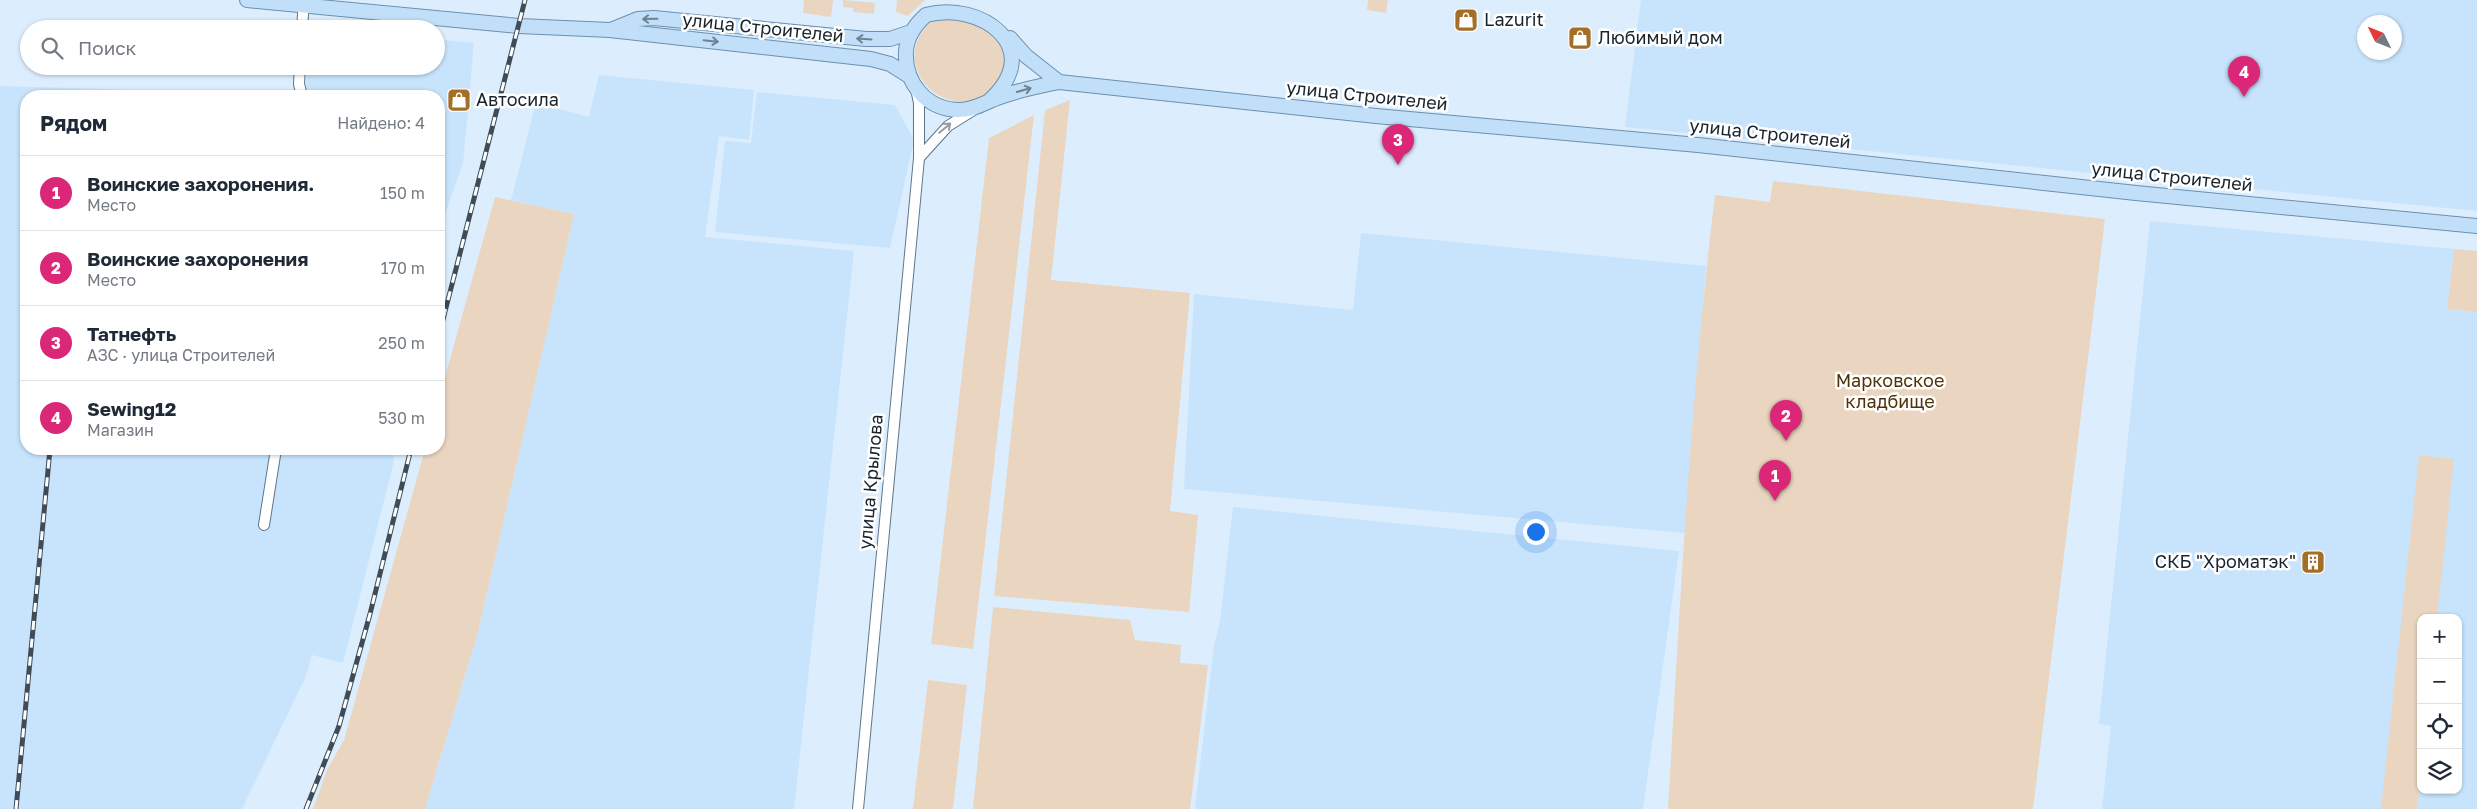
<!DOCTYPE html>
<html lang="ru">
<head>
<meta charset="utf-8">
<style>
	body { margin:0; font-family:"Golos Text",sans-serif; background:#f6f6f7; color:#1f2937 }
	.controls { position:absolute; right:15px; bottom:15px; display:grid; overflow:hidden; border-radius:10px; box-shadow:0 1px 4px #0004 }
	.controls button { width:45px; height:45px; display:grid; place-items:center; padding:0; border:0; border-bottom:1px solid #e0e1e3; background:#fff; color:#1f2937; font:25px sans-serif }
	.compass { position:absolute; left:2357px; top:15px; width:45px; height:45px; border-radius:50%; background:#fff; box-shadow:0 1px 4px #0004; rotate:313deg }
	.you { position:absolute; left:1535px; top:531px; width:18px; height:18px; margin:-12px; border:4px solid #fff; border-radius:50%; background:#1a73e8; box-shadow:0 0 0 8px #1a73e833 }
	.badge { display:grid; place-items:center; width:32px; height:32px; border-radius:50%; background:#db2777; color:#fff; font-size:16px; font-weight:700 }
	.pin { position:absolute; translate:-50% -41px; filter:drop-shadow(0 1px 2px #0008) }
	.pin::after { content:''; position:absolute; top:26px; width:18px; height:15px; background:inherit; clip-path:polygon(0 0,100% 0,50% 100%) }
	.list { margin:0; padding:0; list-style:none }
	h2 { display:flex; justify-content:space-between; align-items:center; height:65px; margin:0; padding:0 20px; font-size:21px }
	h2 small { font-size:16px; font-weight:400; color:#747a83 }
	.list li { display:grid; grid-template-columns:32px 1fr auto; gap:15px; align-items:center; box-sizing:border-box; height:75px; padding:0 20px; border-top:1px solid #e0e1e3 }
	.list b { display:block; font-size:19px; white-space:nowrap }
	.list p { margin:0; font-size:16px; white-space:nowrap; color:#747a83 }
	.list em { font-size:16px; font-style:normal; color:#747a83 }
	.icon { flex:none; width:28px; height:28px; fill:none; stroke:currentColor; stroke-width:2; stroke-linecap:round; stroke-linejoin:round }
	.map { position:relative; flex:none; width:2477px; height:809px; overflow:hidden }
	.search { position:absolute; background:#fff; box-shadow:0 1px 4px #0004; left:20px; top:20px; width:425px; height:55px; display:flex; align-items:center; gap:12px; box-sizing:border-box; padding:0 18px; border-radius:28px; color:#747a83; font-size:19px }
	.panel { position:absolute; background:#fff; box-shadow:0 1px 4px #0004; left:20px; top:90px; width:425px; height:365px; border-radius:20px }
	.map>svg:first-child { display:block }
</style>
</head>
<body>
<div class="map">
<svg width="2477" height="809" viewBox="0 0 2477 809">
	<rect width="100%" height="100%" fill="#dceefd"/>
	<path fill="#c7e4fc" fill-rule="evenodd" d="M 1641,0 L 2477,0 L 2477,211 L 1625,127 ZM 2364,22 L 2394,22 L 2394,52 L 2364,52 Z
		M 436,39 L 474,43 L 463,164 L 439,230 L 439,96 L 26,96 L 26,449 L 394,449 L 393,465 L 343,663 L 312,655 L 306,676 L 242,809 L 0,809 L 0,86 L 306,95 L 307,66 L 436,66 Z
		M 599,75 L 754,90 L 749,140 L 719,136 L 705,237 L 854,251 L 794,809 L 425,809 L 478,632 L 574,214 L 511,200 L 536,103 L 589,117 Z
		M 757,92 L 895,105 L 914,140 L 890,248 L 715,232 L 725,141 L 751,143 Z
		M 2150,221 L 2454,249 L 2447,309 L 2477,312 L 2477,809 L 2102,809 L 2111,726 L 2099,724 ZM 2421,618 L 2458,618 L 2458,790 L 2421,790 Z
		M 1361,233 L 1706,266 L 1685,533 L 1184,489 L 1194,294 L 1353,310 Z
		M 1233,507 L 1679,551 L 1643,809 L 1195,809 L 1214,646 L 1220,621 Z"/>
	<path fill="#ead6c0" d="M 804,0 L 833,0 L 831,17 L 803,13 Z
		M 843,0 L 875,3 L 874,14 L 853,12 L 853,8 L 843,7 Z
		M 897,0 L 925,0 L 908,16 L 896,12 Z
		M 1368,0 L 1388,0 L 1386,13 L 1367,10 Z
		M 966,10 L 1006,44 C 1005,53 1007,63 1005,71 C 1003,79 993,91 986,95 C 946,120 894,72 923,31 C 927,25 933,19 939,16 C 947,13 957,12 966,10 Z
		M 1070,100 L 1051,280 L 1190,293 L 1170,511 L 1198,515 L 1189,612 L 994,596 L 1045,110 Z
		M 1034,115 L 973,649 L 931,644 L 989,138 Z
		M 1773,181 L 2105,219 L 2033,809 L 1668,809 C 1680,604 1690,399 1715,195 L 1770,202 Z
		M 495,197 L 574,214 L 478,632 L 425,809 L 313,809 L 327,770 L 344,740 L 425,449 L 439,449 L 439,399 Z
		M 2454,249 L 2477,251 L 2477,312 L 2447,309 Z
		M 2419,455 L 2454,459 L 2437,618 L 2421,618 L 2421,773 L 2417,809 L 2381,809 Z
		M 993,607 L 1130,620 L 1135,640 L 1181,645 L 1180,663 L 1208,665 L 1190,809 L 973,809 Z
		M 928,680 L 967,685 L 953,809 L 913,809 Z"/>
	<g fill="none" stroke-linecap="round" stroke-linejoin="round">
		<g stroke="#5c768c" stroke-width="12">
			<path id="minor" d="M 302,29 L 304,0
				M 300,66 L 299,84 L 302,96
				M 919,158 L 948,126 L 972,111
				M 264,525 L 276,449
				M 858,809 L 919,158 L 919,103 L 916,89"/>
		</g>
		<g stroke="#6c90ae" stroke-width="16">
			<path id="major" d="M 247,0 L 519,26 L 610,30 L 871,59 L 890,64 L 909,76
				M 611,30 L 638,19 L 654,18 L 866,39 L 890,39 L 911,32
				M 1010,38 L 1026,56 L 1059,82
				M 989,101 C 1048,48 980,0 926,15 C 916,24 907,37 906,51 C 904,83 927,110 960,110 C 975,110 987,101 1000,97 C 1019,90 1039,86 1059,82 L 1376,116 L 1698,145 L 2136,193 L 2477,226"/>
		</g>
		<use href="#minor" stroke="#fff" stroke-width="10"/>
		<use href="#major" stroke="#c1dff8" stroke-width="14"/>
		<g stroke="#3f4b56" stroke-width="5">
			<path id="rail" d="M 439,335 L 525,0
				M 16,809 L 50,449
				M 306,809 L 339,726 L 370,614 L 411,449"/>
		</g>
		<use href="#rail" stroke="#fff" stroke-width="3" stroke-dasharray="9" stroke-linecap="butt"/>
	</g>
	<defs><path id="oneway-shaft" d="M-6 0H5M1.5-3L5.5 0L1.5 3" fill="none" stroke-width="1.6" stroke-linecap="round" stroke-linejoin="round" transform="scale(1.25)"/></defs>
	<g stroke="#6d8292">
		<use href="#oneway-shaft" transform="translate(650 19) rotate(179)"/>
		<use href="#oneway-shaft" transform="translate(864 39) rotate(-176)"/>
		<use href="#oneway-shaft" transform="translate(711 41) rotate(6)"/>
		<use href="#oneway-shaft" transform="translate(1024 90) rotate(-16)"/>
	</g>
	<use stroke="#989ca0" href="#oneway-shaft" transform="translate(945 128) rotate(-40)"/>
	<defs>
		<g id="shop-square" transform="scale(1.25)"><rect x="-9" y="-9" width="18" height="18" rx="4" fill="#a36e27" stroke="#fff"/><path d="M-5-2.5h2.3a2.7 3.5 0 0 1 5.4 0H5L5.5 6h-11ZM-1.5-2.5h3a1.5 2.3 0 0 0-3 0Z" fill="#fff"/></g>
		<g id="building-square" transform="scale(1.25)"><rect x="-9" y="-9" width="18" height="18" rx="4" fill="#a36e27" stroke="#fff"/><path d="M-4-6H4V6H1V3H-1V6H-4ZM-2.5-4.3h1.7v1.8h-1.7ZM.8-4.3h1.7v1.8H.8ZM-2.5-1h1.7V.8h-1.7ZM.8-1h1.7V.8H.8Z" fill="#fff"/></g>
	</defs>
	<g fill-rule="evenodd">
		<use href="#shop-square" x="1466" y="20"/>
		<use href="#shop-square" x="1580" y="38"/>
		<use href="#shop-square" x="459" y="100"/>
		<use href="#building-square" x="2313" y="562"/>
	</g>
	<g text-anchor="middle" stroke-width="5" stroke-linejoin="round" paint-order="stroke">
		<g font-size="18" fill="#19242d" stroke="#fff" text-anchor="start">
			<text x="1484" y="26">Lazurit</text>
			<text x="1598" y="44">Любимый дом</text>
			<text x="476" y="106">Автосила</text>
			<text x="2296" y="568" text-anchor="end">СКБ "Хроматэк"</text>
		</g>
		<g font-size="18" fill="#19242d" stroke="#fff">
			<text transform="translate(763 28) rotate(6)" y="6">улица Строителей</text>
			<text transform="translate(1367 96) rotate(6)" y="6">улица Строителей</text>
			<text transform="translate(1770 134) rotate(6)" y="6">улица Строителей</text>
			<text transform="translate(2172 177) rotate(6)" y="6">улица Строителей</text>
			<text transform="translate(871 482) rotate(-85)" y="6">улица Крылова</text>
		</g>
		<g font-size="18" fill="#513309" stroke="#fff">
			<text x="1890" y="387">Марковское<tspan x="1890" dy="21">кладбище</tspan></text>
		</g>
	</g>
</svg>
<div class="controls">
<button>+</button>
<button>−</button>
<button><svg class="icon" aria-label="locate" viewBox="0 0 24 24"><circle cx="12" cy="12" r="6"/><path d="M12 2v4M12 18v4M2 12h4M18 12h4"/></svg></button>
<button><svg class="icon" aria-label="layers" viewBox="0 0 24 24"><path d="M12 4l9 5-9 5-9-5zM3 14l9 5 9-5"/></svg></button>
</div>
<svg class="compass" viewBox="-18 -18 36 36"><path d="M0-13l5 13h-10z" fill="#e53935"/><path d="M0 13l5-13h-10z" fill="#747a83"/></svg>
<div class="you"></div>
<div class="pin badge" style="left:1775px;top:501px">1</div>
<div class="pin badge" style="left:1786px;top:441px">2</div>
<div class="pin badge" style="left:1398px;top:165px">3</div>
<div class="pin badge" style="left:2244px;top:97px">4</div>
<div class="search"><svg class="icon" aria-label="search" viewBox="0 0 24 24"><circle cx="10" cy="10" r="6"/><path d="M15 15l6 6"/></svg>Поиск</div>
<section class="panel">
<h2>Рядом<small>Найдено: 4</small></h2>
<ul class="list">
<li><span class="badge">1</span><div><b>Воинские захоронения.</b><p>Место</p></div><em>150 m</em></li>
<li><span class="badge">2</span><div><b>Воинские захоронения</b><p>Место</p></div><em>170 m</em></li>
<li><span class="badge">3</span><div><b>Татнефть</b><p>АЗС · улица Строителей</p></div><em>250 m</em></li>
<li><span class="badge">4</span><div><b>Sewing12</b><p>Магазин</p></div><em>530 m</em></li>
</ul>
</section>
</div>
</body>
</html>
